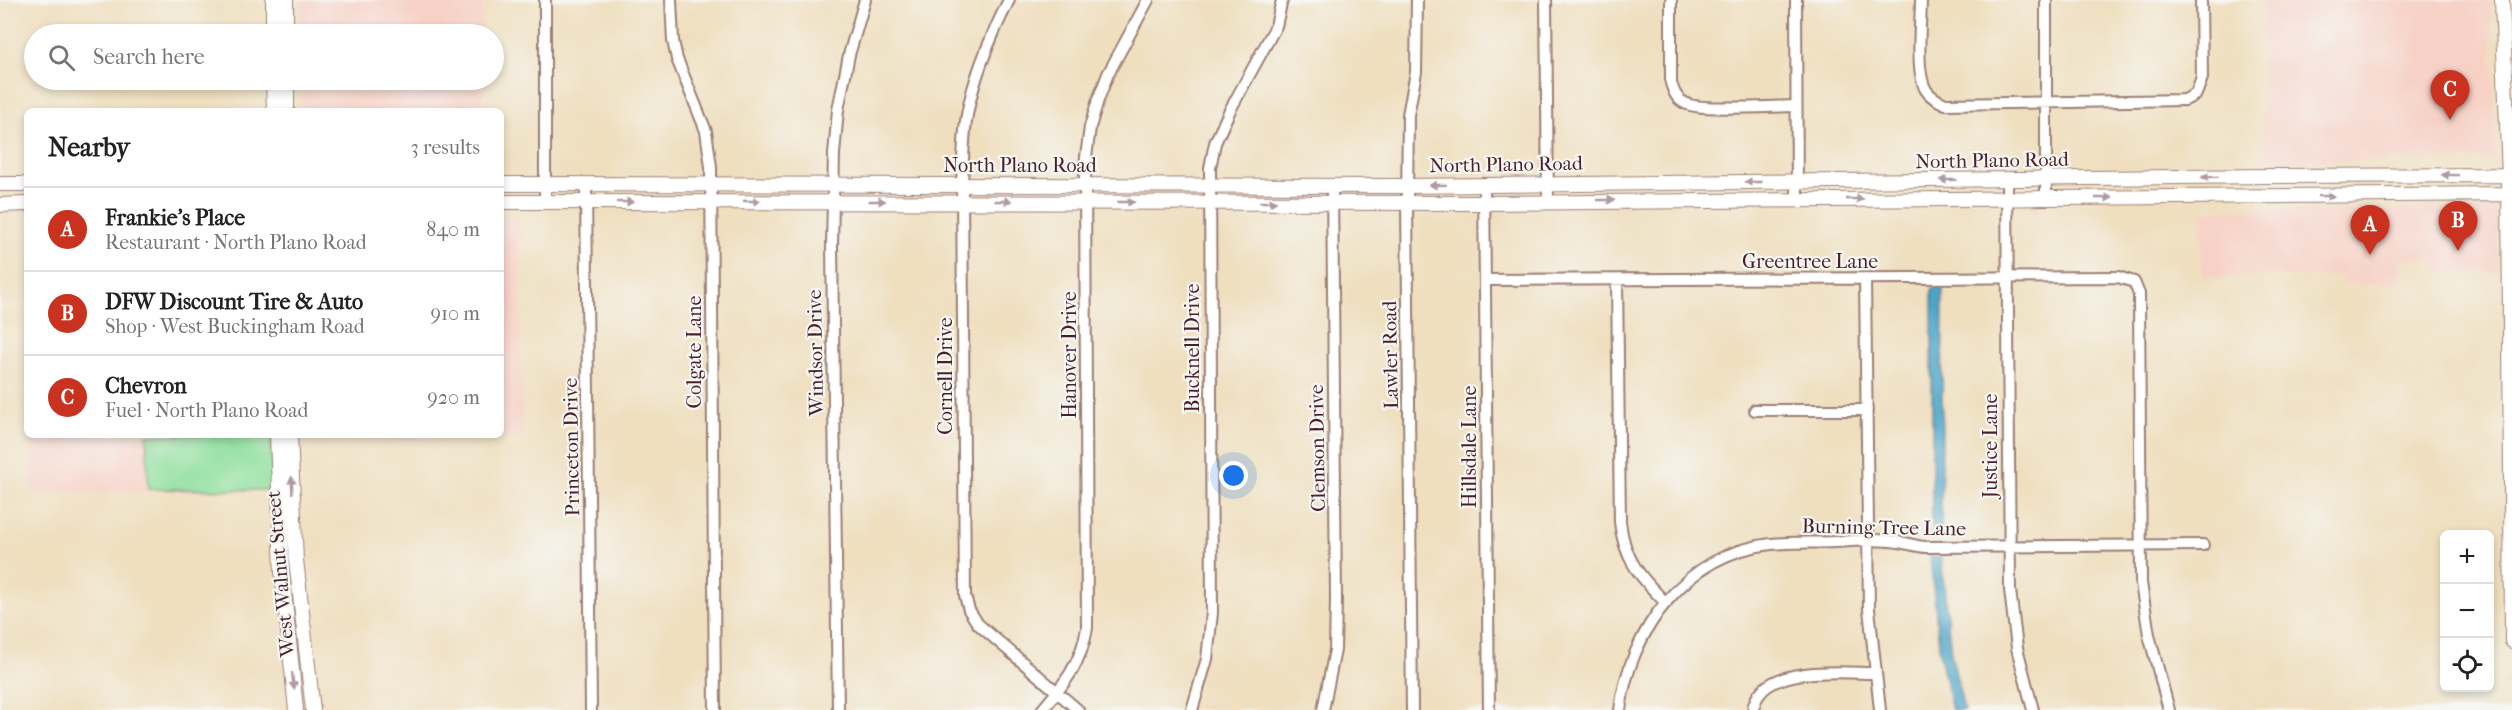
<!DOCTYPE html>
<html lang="en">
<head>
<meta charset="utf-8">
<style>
	body { margin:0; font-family:"IM FELL French Canon",serif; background:#f6f6f6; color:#222 }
	.controls { position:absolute; right:18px; bottom:18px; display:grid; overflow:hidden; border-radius:9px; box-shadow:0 3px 9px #0003 }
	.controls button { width:54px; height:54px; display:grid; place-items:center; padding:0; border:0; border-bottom:2px solid #e0e0e0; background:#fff; color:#222; font:30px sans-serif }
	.you { position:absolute; left:1234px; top:476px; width:21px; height:21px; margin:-15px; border:4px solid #fff; border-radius:50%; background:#1a73e8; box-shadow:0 0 0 9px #1a73e833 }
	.badge { display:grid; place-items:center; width:39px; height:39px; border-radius:50%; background:#c8321e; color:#fff; font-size:20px; font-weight:700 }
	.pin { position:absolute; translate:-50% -50px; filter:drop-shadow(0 2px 3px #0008) }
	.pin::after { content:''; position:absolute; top:32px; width:21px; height:18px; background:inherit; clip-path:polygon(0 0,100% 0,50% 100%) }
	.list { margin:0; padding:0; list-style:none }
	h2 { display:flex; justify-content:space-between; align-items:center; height:78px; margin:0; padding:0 24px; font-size:26px }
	h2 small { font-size:20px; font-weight:400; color:#767676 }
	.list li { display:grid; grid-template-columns:39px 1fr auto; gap:18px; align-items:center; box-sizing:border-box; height:84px; padding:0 24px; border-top:2px solid #e0e0e0 }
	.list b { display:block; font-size:22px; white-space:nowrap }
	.list p { margin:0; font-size:20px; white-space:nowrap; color:#767676 }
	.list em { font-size:20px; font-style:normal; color:#767676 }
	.icon { flex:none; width:33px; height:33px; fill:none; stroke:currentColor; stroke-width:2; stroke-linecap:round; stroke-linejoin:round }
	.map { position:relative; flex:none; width:2512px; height:710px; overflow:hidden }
	.search { position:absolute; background:#fff; box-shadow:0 3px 9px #0003; left:24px; top:24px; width:480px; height:66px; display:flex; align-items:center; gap:15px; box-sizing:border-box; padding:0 21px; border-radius:33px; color:#767676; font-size:22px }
	.panel { position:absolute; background:#fff; box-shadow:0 3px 9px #0003; left:24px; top:108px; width:480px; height:330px; border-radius:9px }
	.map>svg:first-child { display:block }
</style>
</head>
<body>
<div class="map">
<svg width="2512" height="710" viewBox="0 0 2512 710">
	<rect width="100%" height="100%" fill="#f6f6f2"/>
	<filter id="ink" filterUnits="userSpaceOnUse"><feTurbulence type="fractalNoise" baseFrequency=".0167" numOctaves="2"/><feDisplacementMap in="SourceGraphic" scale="12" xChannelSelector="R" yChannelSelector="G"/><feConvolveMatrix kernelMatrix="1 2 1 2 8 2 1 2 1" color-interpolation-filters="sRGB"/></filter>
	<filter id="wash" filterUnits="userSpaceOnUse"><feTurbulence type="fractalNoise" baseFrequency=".008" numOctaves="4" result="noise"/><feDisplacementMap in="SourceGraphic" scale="24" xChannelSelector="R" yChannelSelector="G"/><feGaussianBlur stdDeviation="1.35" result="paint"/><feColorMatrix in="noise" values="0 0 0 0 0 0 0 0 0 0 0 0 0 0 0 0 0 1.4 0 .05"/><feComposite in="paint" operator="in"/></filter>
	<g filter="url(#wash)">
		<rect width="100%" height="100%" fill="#efdfbf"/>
		<path fill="#f7d1c6" d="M 301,0 L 482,0 L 482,34 L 301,34 Z
			M 2262,0 L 2490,0 L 2496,158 L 2263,162 Z
			M 302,80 L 483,80 L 483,111 L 302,111 Z
			M 2498,208 L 2498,272 L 2434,272 L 2434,259 L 2400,259 L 2401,283 L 2342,284 L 2342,276 L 2202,277 L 2201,210 Z
			M 501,216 L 519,216 L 522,438 L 309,442 L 302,447 L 302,435 L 501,435 Z
			M 31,435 L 266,435 L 267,491 L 32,492 Z"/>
		<path fill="#90e09f" stroke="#6d8065" stroke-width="1.5" d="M 147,435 L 271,435 L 273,490 L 148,489 Z"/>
		<path fill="#4aa6c8" stroke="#4a627a" stroke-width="1.5" d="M 1937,285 L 1943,289 L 1941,537 L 1932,536 L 1932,289 Z
			M 1930,556 L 1941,558 L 1951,653 L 1964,710 L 1952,710 L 1940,655 Z"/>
	</g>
	<g filter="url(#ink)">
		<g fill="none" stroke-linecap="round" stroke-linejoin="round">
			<g stroke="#9c7f75" stroke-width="14">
				<path id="minor" d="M 545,0 L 545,202
					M 671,0 L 673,41 L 677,59 L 706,131 L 711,167 L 715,710
					M 1009,0 C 991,36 974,75 967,115 C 963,138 963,162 962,185 L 965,596 L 969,610 L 978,624 L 1078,710
					M 1546,0 L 1548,201
					M 1671,0 L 1671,83 C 1674,93 1677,100 1687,104 C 1702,111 1775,106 1796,106
					M 1796,0 L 1797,199
					M 1921,0 C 1921,22 1915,72 1926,90 C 1931,98 1938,100 1945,104 L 2185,100 L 2196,94 L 2202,78 L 2201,0
					M 2007,180 L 2010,590 L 2017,648 L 2033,710
					M 586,184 L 591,710
					M 1484,184 L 1489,710
					M 2046,198 L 2046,0
					M 1865,278 L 1869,609 L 1880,710
					M 1486,280 L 2118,277 L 2134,282 L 2139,294 L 2141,583 L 2149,635 L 2169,710
					M 1617,280 L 1620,522 C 1624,559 1640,577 1666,603
					M 1755,410 L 1867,410
					M 838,710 L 832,246 L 834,154 L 838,110 L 849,55 L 865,0
					M 1042,710 C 1065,683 1081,664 1087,628 L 1085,165 L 1090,127 L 1098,100 L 1108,74 L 1148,0
					M 1192,710 L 1207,659 L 1212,613 L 1210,168 L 1215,143 L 1229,112 L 1276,26 L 1282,0
					M 1323,710 L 1335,650 L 1336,598 L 1332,185
					M 1412,710 L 1407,202 L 1408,115 L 1416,72 L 1417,0
					M 1620,710 C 1630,630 1686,553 1771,544 C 1792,542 1813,543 1834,542 C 1855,541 1878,538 1898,542 C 1907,543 1915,546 1925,547 L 2203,545
					M 1753,710 C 1759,663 1843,673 1875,673"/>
			</g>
			<g stroke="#9c7f75" stroke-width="16">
				<path id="major" d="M 273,0 L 273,34
					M 286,0 L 286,34
					M 2502,0 L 2509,176 L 2512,641
					M 273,80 L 274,111
					M 287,80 L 287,111
					M 0,184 L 27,184
					M 501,184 L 1407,186 L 2268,176 L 2512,175
					M 501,202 L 1485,203 L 2512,194
					M 0,205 L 27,204
					M 277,435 L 282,572 L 296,710
					M 290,435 L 296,560 L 313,710"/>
			</g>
			<use href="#minor" stroke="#fff" stroke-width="10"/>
			<use href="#major" stroke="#fff" stroke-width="14"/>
		</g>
		<defs><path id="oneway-solid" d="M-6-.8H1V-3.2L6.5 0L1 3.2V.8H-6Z" transform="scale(1.5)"/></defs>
		<g fill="#ae9aa0">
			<use href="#oneway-solid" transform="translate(2450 175) rotate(-179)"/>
			<use href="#oneway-solid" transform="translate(2210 177) rotate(179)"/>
			<use href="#oneway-solid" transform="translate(1948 180) rotate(179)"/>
			<use href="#oneway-solid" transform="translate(1753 182) rotate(180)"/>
			<use href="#oneway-solid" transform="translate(1438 185) rotate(179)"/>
			<use href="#oneway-solid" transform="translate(2326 196) rotate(-1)"/>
			<use href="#oneway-solid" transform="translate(2104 198)"/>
			<use href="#oneway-solid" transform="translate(1855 199)"/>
			<use href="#oneway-solid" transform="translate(1606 200)"/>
			<use href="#oneway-solid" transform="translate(752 201)"/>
			<use href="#oneway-solid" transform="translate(877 201)"/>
			<use href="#oneway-solid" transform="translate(1003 201)"/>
			<use href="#oneway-solid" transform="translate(625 202)"/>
			<use href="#oneway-solid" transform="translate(1126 202)"/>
			<use href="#oneway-solid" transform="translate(1268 202)"/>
			<use href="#oneway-solid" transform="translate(292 485) rotate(-92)"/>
			<use href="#oneway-solid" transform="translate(293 681) rotate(83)"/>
		</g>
	</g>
	<g text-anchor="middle" stroke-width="4.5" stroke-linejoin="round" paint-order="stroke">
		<g font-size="20" fill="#4a1f2b" stroke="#f6f6f2">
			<text transform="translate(1992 160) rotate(-1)" y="7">North Plano Road</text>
			<text transform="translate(1506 164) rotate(-1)" y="7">North Plano Road</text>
			<text x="1020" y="172">North Plano Road</text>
			<text x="1810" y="268">Greentree Lane</text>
			<text transform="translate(1192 348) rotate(-90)" y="7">Bucknell Drive</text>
			<text transform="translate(694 352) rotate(-90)" y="7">Colgate Lane</text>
			<text transform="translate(815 353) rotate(-91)" y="7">Windsor Drive</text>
			<text transform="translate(1069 355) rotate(-90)" y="7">Hanover Drive</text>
			<text transform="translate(1390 355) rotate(-91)" y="7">Lawler Road</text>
			<text transform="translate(945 376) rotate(-90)" y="7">Cornell Drive</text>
			<text transform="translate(1990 446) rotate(-90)" y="7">Justice Lane</text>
			<text transform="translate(571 447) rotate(-91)" y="7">Princeton Drive</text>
			<text transform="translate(1469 447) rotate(-90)" y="7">Hillsdale Lane</text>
			<text transform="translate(1317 448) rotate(-91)" y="7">Clemson Drive</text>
			<text transform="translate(1884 527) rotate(1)" y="7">Burning Tree Lane</text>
			<text transform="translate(280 574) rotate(-95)" y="7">West Walnut Street</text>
		</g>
	</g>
</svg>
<div class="controls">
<button>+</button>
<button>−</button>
<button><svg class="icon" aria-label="locate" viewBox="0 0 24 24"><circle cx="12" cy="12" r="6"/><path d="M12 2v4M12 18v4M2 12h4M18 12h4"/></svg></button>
</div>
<div class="you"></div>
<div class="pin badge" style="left:2370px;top:255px">A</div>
<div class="pin badge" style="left:2458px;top:251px">B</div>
<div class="pin badge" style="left:2450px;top:120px">C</div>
<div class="search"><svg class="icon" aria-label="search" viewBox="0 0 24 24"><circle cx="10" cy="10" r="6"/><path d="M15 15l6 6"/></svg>Search here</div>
<section class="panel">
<h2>Nearby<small>3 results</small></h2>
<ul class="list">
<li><span class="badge">A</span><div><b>Frankie's Place</b><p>Restaurant · North Plano Road</p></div><em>840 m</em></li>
<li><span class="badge">B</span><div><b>DFW Discount Tire &amp; Auto</b><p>Shop · West Buckingham Road</p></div><em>910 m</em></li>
<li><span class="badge">C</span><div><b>Chevron</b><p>Fuel · North Plano Road</p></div><em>920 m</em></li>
</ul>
</section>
</div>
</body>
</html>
